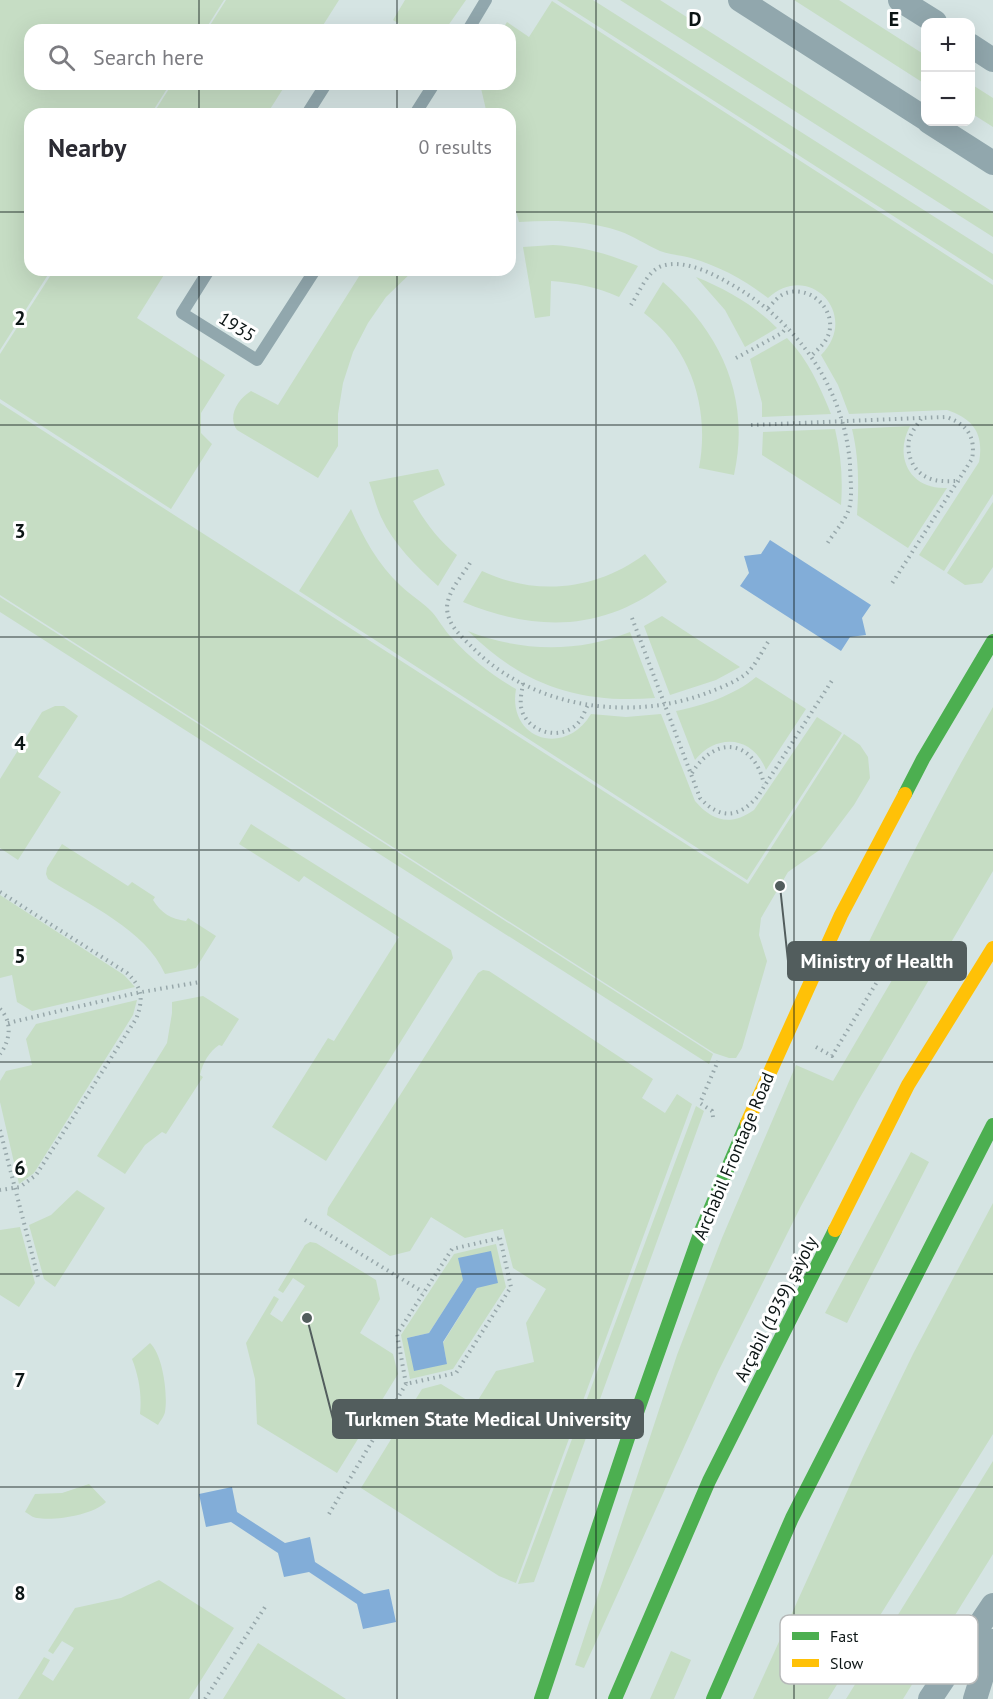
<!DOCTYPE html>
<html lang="en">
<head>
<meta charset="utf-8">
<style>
	body { margin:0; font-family:"PT Sans",sans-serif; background:#f7f7f7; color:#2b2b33 }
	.controls { position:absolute; right:18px; top:18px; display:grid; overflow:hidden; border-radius:12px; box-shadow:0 6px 24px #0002 }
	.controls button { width:54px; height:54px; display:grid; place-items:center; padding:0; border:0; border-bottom:2px solid #e1e1e2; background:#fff; color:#2b2b33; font:30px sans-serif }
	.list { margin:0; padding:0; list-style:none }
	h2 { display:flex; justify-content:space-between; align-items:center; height:78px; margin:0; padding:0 24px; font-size:26px }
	h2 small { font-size:20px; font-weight:400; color:#7c7c81 }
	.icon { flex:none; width:33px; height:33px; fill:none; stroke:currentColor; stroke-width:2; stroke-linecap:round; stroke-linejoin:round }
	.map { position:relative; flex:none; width:993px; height:1699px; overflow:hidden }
	.search { position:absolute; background:#fff; box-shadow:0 6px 24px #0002; left:24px; top:24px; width:492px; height:66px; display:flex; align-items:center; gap:15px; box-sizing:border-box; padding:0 21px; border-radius:18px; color:#7c7c81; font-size:22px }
	.panel { position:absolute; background:#fff; box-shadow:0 6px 24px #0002; left:24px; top:108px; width:492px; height:168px; border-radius:18px }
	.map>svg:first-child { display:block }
</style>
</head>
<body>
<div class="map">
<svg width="993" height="1699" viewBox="0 0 993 1699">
	<rect width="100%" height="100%" fill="#d5e4e3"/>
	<path fill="#c6ddc4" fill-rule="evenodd" d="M 0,0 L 224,0 L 205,30 L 30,30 L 30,84 L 170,84 L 151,114 L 30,114 L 30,270 L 51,270 L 0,350 Z
		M 226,0 L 339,0 L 320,30 L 207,30 Z
		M 405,0 L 466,0 L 445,30 L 409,30 L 393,20 Z
		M 557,0 L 593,0 L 993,254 L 993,280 Z
		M 620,0 L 660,0 L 993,212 L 993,237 Z
		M 794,0 L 839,0 L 925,55 L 925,84 Z
		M 552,1 L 993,285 L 993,494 L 944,571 L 919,555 L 979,462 C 984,434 974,419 947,410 L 849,414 L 838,385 L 821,355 C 861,315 809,260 768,298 C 745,280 719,266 691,258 C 681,255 670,255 660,251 C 646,245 634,236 619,231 C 586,220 553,220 519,222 L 510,190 L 510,114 L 487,114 L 480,84 L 510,84 L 510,30 L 502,30 L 507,22 L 529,37 Z
		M 172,84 L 286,84 L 267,114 L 153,114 Z
		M 971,84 L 993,98 L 993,127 L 971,113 Z
		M 553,245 C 585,247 608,254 638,266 L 619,297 C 597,287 575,283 551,281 L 550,316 L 535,318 L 523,247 Z
		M 54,270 L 167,270 L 137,318 L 225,375 L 201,413 L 201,433 L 212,444 L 171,509 L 0,399 L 0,354 Z
		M 363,270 L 414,270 L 386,297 L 368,323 L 353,352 L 343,383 L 338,414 L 338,446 L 318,478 L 237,430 C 227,416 238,399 251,391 L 278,405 Z
		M 696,277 C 726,289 754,305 777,328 L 745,347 L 725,310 Z
		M 663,282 C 721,333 751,397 734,475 L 699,468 C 710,410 692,349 644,313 Z
		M 787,338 C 808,359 820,387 831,414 L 762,417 L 762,403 L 750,359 Z
		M 0,403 L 748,884 L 844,734 L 860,745 L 868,757 L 870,778 L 854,805 L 821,849 L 788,872 L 761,918 L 759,935 L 767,961 L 742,1048 L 736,1058 L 729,1058 L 714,1053 L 0,595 Z
		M 910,426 C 893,458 911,490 947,488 L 908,548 L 857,515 C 859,486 859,458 852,429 Z
		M 835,429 C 841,455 843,479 841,505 L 762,455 L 763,432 Z
		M 438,469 L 445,485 L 413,501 C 425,522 438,540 457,555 L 438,586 C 416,566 394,545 381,517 C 376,506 373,493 369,482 Z
		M 993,502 L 993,567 L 982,583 L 965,585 L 947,573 Z
		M 351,509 C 363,537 378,565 401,586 C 410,595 424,603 432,612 C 439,620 444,630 452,638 C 471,659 492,675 516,689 C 507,739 565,758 591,714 L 626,717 L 661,714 L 695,801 C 713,822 731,826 754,810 L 817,717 L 842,733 L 747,880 L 299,591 Z
		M 645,554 L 667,582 C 604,632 535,632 463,602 L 482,571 C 537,597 597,590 645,554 Z
		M 0,597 L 713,1054 L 709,1064 L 0,612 Z
		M 662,616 L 740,667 L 716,680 L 670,695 L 644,626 Z
		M 468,631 C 520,652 578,653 630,632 L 655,698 C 580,704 522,685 468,631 Z
		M 756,677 L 806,709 L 766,770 C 753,736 717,733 695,760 L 676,711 C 702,706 735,695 756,677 Z
		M 55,706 L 64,706 L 78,716 L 38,777 L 61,792 L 18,860 L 0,848 L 0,779 L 42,712 Z
		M 993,707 L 993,871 L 859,1099 L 801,1206 L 718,1372 L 584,1668 L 575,1665 L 677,1355 L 722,1238 L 796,1065 L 833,1081 L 895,975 L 862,956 C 903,872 945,788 993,707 Z
		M 251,824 L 451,950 L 453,958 L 326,1161 L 272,1127 L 328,1038 L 334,1041 L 399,937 L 304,876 L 299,882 L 239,844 Z
		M 62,844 L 128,886 L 132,882 L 155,897 L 153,900 C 161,913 171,919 186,921 L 188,918 L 216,936 L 196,968 L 165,974 C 146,930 87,904 48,879 L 46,874 L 47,868 Z
		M 0,895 L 124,975 L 135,987 L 32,1011 L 17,1002 L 12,975 L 0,978 Z
		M 483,970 L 489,971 L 653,1079 L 642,1098 L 665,1113 L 677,1094 L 692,1104 L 516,1583 L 499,1576 L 361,1488 L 422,1389 L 441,1384 L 475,1405 L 496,1371 L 534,1362 L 526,1323 L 546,1289 L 513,1268 L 503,1229 L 465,1238 L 431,1217 L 410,1251 L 390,1256 L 327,1215 L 328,1208 L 478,973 Z
		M 203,996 L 239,1019 L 222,1046 L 219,1045 C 209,1052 203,1062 200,1075 L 203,1077 L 166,1134 L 162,1132 L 145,1145 L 125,1174 L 97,1156 L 167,1043 L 172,1013 L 172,1002 Z
		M 137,1000 L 133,1015 L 34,1173 L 19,1184 L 0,1102 L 0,1081 L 6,1071 L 32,1065 L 26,1039 L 36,1024 Z
		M 696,1106 L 704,1111 L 534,1582 L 518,1584 Z
		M 911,1152 L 929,1162 L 847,1323 L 825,1313 Z
		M 77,1190 L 105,1208 L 55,1287 L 44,1279 L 29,1225 L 51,1215 Z
		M 993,1203 L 993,1434 L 828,1699 L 753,1699 L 860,1463 L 913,1354 Z
		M 20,1227 L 35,1283 L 19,1307 L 0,1295 L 0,1230 Z
		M 310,1242 L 316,1243 L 376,1280 L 380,1299 L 360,1333 L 393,1354 L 398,1374 L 337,1473 L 257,1424 L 255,1379 L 246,1343 L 274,1296 L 279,1299 L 270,1314 L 282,1322 L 305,1286 L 293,1278 L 283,1293 L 278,1290 L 305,1245 Z
		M 496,1244 L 506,1287 L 453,1369 L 410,1379 L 401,1335 L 454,1254 ZM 463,1280 L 477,1288 L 443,1343 L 447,1364 L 407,1338 L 429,1333 Z
		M 150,1343 C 163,1355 168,1395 165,1412 C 164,1417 160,1421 158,1425 L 140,1414 C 142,1395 139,1377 132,1359 Z
		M 993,1461 L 993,1554 L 903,1699 L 846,1699 Z
		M 89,1484 L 106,1502 C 93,1515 55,1521 37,1518 C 33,1518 29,1514 25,1512 L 35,1494 L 62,1493 Z
		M 159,1580 L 234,1628 L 189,1699 L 18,1699 L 44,1657 L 50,1660 L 42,1674 L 53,1681 L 74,1648 L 62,1641 L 53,1654 L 48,1651 L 75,1608 L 121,1598 Z
		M 258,1643 L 346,1699 L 223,1699 Z
		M 671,1651 L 691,1660 L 674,1699 L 650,1699 Z"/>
	<path fill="#82add8" d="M 770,540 L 871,605 L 862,618 L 866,635 L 850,637 L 841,651 L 740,586 L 749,573 L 744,556 L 761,554 Z
		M 491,1251 L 498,1283 L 477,1288 L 443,1342 L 447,1364 L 414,1371 L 407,1338 L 429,1333 L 463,1280 L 458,1258 Z
		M 232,1487 L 237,1512 L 285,1543 L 310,1537 L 315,1562 L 364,1594 L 389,1589 L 396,1622 L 363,1629 L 357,1604 L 309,1572 L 284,1577 L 278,1553 L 231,1522 L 206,1527 L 199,1494 Z"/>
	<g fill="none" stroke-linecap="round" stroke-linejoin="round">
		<path stroke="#97a7aa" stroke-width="4" stroke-dasharray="1.5 4.5" stroke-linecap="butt" d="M 631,305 C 639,293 647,271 662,266 C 682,259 710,272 727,282 C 794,318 844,386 850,464 C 850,478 853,495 849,509 C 845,521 833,534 827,544
			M 768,308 C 774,302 778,296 786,293 C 810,285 836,309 829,333 C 826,343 818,349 811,356
			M 736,358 L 782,333 L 787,327
			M 921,419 C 917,425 911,432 909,440 C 906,457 915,474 931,479 C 940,482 950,481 960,481
			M 751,425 L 946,417 C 967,424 976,437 972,459 L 891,585
			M 470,563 C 462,576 448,591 447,607 C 447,625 462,637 473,648 C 532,708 630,722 707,693 C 720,688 736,682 747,673 C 756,665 763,649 770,639
			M 632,618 L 700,798 C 720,820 739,818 758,796 L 833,679
			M 523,683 C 522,692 519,701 522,711 C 530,734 563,741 579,722 C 583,717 585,710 588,705
			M 692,773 C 716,734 754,740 764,784
			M 0,892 L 127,973 C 142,987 144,999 136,1019 L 36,1175 L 20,1187 L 0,1190
			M 0,1009 C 13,1022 10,1041 0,1054
			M 8,1023 L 136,993 L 200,982
			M 816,1047 L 832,1056 L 883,972
			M 713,1117 L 712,1111 L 700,1103 L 718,1061
			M 0,1130 L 39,1281
			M 305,1220 L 423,1292
			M 500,1238 L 511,1287 L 456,1373 L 406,1384 L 397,1334 L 452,1249 Z
			M 329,1514 L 406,1384
			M 205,1699 L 265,1607"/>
		<path stroke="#91a7ad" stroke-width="12" d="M 468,30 L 486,0
			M 307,114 L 326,84
			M 415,114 L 434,84
			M 209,270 L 182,313 L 257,360 L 315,270"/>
		<path stroke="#91a7ad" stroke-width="24" d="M 740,0 L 926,119
			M 900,0 L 935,22
			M 970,45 L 993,60
			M 929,122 L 993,163
			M 930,1699 L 993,1605
			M 975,1699 L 993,1641"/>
		<path stroke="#4caf50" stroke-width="14" d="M 905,794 L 923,759 L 993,641
			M 541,1699 L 628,1438 L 701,1231 L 747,1123
			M 615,1699 L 709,1481 L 835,1230
			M 713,1699 L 792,1518 L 993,1125"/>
		<path stroke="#ffc107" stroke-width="14" d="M 747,1123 L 841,915 L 905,794
			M 835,1230 L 908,1085 L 993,948"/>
	</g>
	<path fill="none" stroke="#0c1515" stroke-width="1.5" stroke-opacity="0.55" d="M 199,0 L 199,30M 397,0 L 397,30M 596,0 L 596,1699M 794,0 L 794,1699M 199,84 L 199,114M 397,84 L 397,114M 0,212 L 30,212M 510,212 L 993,212M 199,270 L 199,1699M 397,270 L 397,1699M 0,425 L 993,425M 0,637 L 993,637M 0,850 L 993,850M 0,1062 L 993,1062M 0,1274 L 993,1274M 0,1487 L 993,1487"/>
	<g text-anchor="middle" stroke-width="6" stroke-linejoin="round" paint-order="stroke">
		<g font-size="18" fill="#0c1515" stroke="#fff">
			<text transform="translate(237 327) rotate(32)" y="6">1935</text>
			<text transform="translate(734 1156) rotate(-67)" y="6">Archabil Frontage Road</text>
			<text transform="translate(776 1309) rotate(-63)" y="6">Arçabil (1939) şaýoly</text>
		</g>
	</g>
	<rect x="780" y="1615" width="198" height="69" rx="9" fill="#fff" stroke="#b6b9b9" stroke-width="1.5"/>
	<rect x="792" y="1632" width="27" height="8" fill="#4caf50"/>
	<rect x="792" y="1659" width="27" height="8" fill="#ffc107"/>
	<g font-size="16" fill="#0c1515">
		<text x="830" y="1642">Fast</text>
		<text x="830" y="1669">Slow</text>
	</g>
	<g font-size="20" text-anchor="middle" font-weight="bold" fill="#0c1515" stroke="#fff" stroke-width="6" stroke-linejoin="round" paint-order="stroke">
		<text x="695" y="26">D</text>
		<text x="894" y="26">E</text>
		<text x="20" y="325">2</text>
		<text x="20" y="538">3</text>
		<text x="20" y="750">4</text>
		<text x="20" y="963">5</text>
		<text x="20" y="1175">6</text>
		<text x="20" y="1387">7</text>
		<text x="20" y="1600">8</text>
	</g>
	<path fill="none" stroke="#525d5d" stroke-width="2" d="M780 886L788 961M307 1318L333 1419"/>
	<g fill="#525d5d" stroke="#fff" stroke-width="2">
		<circle cx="780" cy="886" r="6"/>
		<circle cx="307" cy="1318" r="6"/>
	</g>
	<g fill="#525d5d" stroke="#525d5d" stroke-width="2">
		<rect x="788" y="942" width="178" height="38" rx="6"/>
		<rect x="333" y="1400" width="310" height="38" rx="6"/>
	</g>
	<g font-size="20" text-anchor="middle" font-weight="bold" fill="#fff">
		<text x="877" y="968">Ministry of Health</text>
		<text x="488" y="1426">Turkmen State Medical University</text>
	</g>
</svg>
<div class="controls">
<button>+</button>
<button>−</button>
</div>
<div class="search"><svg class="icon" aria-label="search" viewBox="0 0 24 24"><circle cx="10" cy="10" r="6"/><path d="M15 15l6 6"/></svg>Search here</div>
<section class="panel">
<h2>Nearby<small>0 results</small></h2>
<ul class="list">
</ul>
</section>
</div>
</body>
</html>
